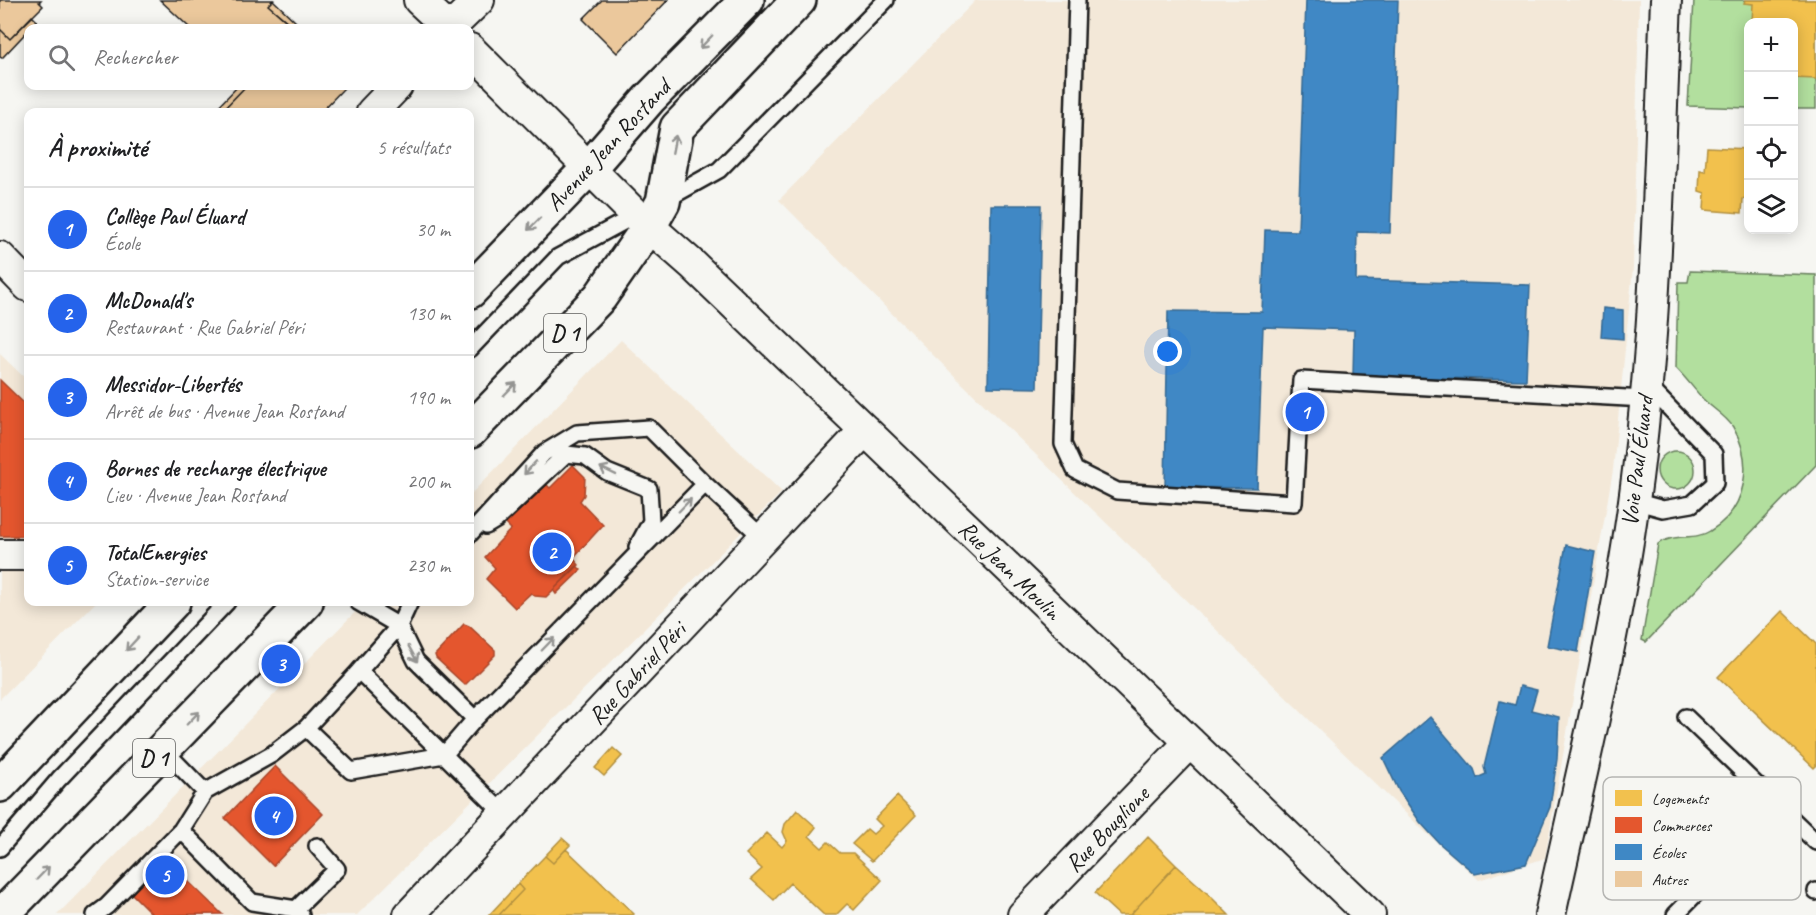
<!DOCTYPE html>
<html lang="fr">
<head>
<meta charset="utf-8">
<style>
	body { margin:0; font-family:Caveat,sans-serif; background:#f2f2f2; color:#202124 }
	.controls { position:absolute; right:18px; top:18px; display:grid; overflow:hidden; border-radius:12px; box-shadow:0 3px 15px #0003 }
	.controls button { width:54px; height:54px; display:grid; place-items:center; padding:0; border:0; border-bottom:2px solid #e0e0e0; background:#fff; color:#202124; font:30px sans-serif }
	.you { position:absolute; left:1168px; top:352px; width:21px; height:21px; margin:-15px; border:4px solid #fff; border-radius:50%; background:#1a73e8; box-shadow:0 0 0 9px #1a73e833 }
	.badge { display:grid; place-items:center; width:39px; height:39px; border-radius:50%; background:#2563eb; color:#fff; font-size:20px; font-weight:700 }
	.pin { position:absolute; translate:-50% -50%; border:3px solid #fff; box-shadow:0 2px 6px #0006 }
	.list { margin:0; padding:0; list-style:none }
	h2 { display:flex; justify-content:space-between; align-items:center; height:78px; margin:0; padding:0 24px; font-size:26px }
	h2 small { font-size:20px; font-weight:400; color:#757577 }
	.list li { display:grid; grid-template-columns:39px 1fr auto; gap:18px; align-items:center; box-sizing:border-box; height:84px; padding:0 24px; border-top:2px solid #e0e0e0 }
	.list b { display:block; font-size:22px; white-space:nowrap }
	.list p { margin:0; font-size:20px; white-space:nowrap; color:#757577 }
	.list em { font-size:20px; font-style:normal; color:#757577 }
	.icon { flex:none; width:33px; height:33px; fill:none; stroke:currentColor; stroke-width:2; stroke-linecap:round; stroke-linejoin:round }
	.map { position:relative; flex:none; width:1816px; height:915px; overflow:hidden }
	.search { position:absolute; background:#fff; box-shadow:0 3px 15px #0003; left:24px; top:24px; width:450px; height:66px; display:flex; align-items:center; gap:15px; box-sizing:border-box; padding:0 21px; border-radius:12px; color:#757577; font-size:22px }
	.panel { position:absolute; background:#fff; box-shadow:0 3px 15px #0003; left:24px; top:108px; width:450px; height:498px; border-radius:12px }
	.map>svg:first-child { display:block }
</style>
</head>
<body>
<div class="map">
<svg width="1816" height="915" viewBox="0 0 1816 915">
	<rect width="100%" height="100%" fill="#f6f6f2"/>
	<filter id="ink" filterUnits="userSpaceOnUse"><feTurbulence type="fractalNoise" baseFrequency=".0167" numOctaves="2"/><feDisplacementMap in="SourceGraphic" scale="12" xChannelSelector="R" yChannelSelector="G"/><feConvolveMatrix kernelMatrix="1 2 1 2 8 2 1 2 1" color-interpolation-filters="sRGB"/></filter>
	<g filter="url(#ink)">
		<path fill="#f3e8d8" d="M 976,0 L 1639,0 L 1633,268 L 1613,470 L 1545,858 L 1479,880 L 1423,830 L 933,355 L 779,200 Z
			M 621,340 L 782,492 L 357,915 L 57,915 L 365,602 L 470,602 L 470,495 Z
			M 0,354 L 28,381 L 28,602 L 96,602 L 0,699 Z"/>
		<path fill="#b2df9e" stroke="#677e5d" stroke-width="1.5" d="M 1694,0 L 1816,0 L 1816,109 L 1794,109 L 1794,22 L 1748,22 L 1748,108 L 1688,106 Z
			M 1690,271 L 1816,275 L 1816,465 L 1646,642 L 1642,640 L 1658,544 C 1672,533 1695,541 1710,531 C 1747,509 1754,463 1733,427 C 1726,416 1712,408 1703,399 C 1694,389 1686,378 1676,368 L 1678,282 L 1688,282 Z
			M1657 470a19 19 0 1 1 38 0a19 19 0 1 1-38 0Z"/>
		<path fill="#f2c14e" stroke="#b2903f" stroke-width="1.5" d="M 1745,0 L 1816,0 L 1816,79 L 1794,78 L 1794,22 L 1752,22 L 1753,4 L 1744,3 Z
			M 1707,147 L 1748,149 L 1747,197 L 1743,199 L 1742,213 L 1704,210 L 1705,193 L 1699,191 L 1700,170 L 1705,171 Z
			M 1782,611 L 1816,644 L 1816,766 L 1814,768 L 1718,677 Z
			M 613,748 L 622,756 L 604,776 L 595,768 Z
			M 897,796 L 916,815 L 872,861 L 852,844 L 867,829 L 873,834 L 882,826 L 875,819 Z
			M 797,810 L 816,827 L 809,836 L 822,848 L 828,842 L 840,853 L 853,853 L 882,880 L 854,910 L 847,904 L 836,915 L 824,915 L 790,883 L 774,900 L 751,879 L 762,869 L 746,854 L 767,833 L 782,847 L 787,841 L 783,832 L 785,824 Z
			M 1148,837 L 1176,865 L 1130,915 L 1119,915 L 1095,893 Z
			M 562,838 L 570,845 L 553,863 L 545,856 Z
			M 566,849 L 634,914 L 633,915 L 499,915 L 523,890 L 518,884 L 545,856 L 553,863 Z
			M 1176,865 L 1206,892 L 1229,915 L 1130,915 Z
			M 518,884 L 523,890 L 499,915 L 489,915 Z"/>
		<path fill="#e4572e" stroke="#a84529" stroke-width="1.5" d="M 0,380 L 28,407 L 28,536 L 0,536 Z
			M 573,465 L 585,477 L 584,495 L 580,501 L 603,525 L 573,558 L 579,565 L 546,597 L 535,596 L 531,593 L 515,608 L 486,579 L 495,568 L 485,557 L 511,529 L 506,524 L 546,484 L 550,488 Z
			M 577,566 L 581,570 L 556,594 L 553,590 Z
			M 464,624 L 469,626 L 495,650 L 495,655 L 465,685 L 436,658 L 435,655 Z
			M 275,766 L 323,814 L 273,866 L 225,818 Z
			M 164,858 L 222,914 L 153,915 L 131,893 Z"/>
		<path fill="#3f88c5" stroke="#346892" stroke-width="1.5" d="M 1306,0 L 1398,0 L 1390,233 L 1357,232 L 1356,280 L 1530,285 L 1526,380 L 1353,376 L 1354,330 L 1263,327 L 1257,488 L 1165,487 L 1168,311 L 1262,312 L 1265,230 L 1298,231 Z
			M 991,205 L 1041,205 L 1037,388 L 988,387 Z
			M 1603,308 L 1623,310 L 1623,339 L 1601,337 Z
			M 1566,545 L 1595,552 L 1578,652 L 1547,646 Z
			M 1520,686 L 1537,690 L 1531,710 L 1559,717 L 1557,759 L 1550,807 L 1526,864 L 1475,874 L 1439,843 L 1420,822 L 1399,791 L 1383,758 L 1430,717 L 1474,769 L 1477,778 L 1486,774 L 1484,767 L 1500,701 L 1515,705 Z"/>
		<path fill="#ebc89c" stroke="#1c1c1c" stroke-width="1.5" d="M 0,0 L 41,0 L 39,2 L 43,6 L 10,39 L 0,29 Z
			M 160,0 L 273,0 L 268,5 L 294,28 L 190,28 Z
			M 273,0 L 299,25 L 295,28 L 268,5 Z
			M 602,0 L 668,0 L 617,53 L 583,19 Z
			M 32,16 L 37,21 L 2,58 L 0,57 L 0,29 L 10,39 Z
			M 238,86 L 245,87 L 221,112 L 216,112 L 214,111 Z
			M 246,86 L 341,86 L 344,88 L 321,112 L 221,112 Z"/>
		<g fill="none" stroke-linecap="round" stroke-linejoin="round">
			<g stroke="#1c1c1c" stroke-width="20">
				<path id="service" d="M 1077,0 L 1063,444 L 1075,470 L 1117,491 L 1294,503 L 1301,380 L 1645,399
					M 665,200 L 719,170 L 886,0
					M 470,349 L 558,257 L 638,214
					M 1634,501 L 1663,509 L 1692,504 L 1715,483 L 1714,454 L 1647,385
					M 486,526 L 496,520 L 566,454 L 585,456 L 607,472 L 649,489 L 651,521 L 637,547
					M 470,534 L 544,453 L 577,433 L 649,428 L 705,484 L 764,539
					M 358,602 L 399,626 L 416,661 L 475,719 L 705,484
					M 410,602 L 399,626 L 359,671 L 504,814
					M 359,671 L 306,728 L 351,771 L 444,755 L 475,719
					M 1686,717 L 1816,842
					M 163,749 L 205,792
					M 0,848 L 59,779 L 227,602
					M 1816,891 L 1816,892
					M 296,909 L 337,869 L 317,846
					M 95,915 L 107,906 L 181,830
					M 301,915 L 296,909 L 252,902 L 181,830 L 205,792 L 271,755 L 306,728
					M 1675,915 L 1780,808"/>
			</g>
			<g stroke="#1c1c1c" stroke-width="34">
				<path id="minor" d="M 419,0 L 449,28
					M 450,28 L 479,0
					M 470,49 L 636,215 L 693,265 L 1370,915
					M 372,112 L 397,86
					M 0,257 L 28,286
					M 0,555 L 28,555
					M 409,915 L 865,430
					M 1023,915 L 1190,742
					M 1550,915 C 1580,778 1615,640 1634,501 C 1657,335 1659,167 1666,0"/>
			</g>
			<g stroke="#1c1c1c" stroke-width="38">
				<path id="primary" d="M 470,291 L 590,167 L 649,99 L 747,0
					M 470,431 L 600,297 L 650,225 L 663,202 L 677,128 L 799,0
					M 0,785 L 173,602
					M 2,915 L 306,602"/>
			</g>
			<use href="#service" stroke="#f6f6f2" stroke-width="15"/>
			<use href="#minor" stroke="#f6f6f2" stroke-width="30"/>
			<use href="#primary" stroke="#f6f6f2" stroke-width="33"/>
		</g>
		<defs><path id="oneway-shaft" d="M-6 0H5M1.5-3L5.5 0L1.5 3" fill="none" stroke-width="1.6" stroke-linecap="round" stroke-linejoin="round" transform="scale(1.5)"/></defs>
		<g stroke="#949492">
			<use href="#oneway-shaft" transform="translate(706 42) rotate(134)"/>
			<use href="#oneway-shaft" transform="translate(674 144) rotate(-79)"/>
			<use href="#oneway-shaft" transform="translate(534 224) rotate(135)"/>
			<use href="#oneway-shaft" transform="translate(510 389) rotate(-46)"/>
			<use href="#oneway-shaft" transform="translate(530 468) rotate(132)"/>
			<use href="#oneway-shaft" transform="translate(608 471) rotate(-154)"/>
			<use href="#oneway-shaft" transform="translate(685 505) rotate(-46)"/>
			<use href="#oneway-shaft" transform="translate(132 644) rotate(133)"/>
			<use href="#oneway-shaft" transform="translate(548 644) rotate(-46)"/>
			<use href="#oneway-shaft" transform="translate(413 654) rotate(61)"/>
			<use href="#oneway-shaft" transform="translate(193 718) rotate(-46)"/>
			<use href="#oneway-shaft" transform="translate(43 873) rotate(-46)"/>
		</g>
	</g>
	<g text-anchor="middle" stroke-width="6" stroke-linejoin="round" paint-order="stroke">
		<g fill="#f6f6f2" stroke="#5d5d5c" stroke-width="1.5">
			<rect x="544" y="314" width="42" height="38" rx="4.5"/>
			<rect x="133" y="739" width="42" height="38" rx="4.5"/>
		</g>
		<g font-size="22" font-weight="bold" fill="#1c1c1c">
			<text x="565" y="341">D 1</text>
			<text x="154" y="766">D 1</text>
		</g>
		<g font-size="24" fill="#1c1c1c" stroke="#f6f6f2">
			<text transform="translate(608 145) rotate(-47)" y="8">Avenue Jean Rostand</text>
			<text transform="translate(1637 461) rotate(-83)" y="8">Voie Paul Éluard</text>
			<text transform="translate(1010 570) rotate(44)" y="8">Rue Jean Moulin</text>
			<text transform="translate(637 673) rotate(-47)" y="8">Rue Gabriel Péri</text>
			<text transform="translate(1107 829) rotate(-46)" y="8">Rue Bouglione</text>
		</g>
	</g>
	<rect x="1603" y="777" width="198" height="123" rx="9" fill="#f6f6f2" stroke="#b5b5b2" stroke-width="1.5"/>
	<rect x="1615" y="790" width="27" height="16" fill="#f2c14e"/>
	<rect x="1615" y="817" width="27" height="16" fill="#e4572e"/>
	<rect x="1615" y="844" width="27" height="16" fill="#3f88c5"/>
	<rect x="1615" y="871" width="27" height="16" fill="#ebc89c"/>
	<g font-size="16" fill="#1c1c1c">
		<text x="1652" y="804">Logements</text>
		<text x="1652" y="831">Commerces</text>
		<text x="1652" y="858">Écoles</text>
		<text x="1652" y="885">Autres</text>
	</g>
</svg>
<div class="controls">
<button>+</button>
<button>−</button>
<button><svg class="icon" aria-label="locate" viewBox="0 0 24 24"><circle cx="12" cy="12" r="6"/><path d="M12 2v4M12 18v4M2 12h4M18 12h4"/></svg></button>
<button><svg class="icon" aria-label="layers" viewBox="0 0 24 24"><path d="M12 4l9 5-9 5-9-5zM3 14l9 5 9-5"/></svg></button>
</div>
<div class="you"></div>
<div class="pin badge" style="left:1305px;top:412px">1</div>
<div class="pin badge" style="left:552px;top:552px">2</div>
<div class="pin badge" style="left:281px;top:664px">3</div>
<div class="pin badge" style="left:274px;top:816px">4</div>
<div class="pin badge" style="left:165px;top:875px">5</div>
<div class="search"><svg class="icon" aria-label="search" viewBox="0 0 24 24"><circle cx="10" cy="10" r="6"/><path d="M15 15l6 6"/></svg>Rechercher</div>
<section class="panel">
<h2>À proximité<small>5 résultats</small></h2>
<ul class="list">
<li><span class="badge">1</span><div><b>Collège Paul Éluard</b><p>École</p></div><em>30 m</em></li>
<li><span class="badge">2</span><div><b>McDonald's</b><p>Restaurant · Rue Gabriel Péri</p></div><em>130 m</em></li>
<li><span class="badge">3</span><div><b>Messidor-Libertés</b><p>Arrêt de bus · Avenue Jean Rostand</p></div><em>190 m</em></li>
<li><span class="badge">4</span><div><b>Bornes de recharge électrique</b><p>Lieu · Avenue Jean Rostand</p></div><em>200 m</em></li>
<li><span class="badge">5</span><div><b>TotalEnergies</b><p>Station-service</p></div><em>230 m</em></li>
</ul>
</section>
</div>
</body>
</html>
